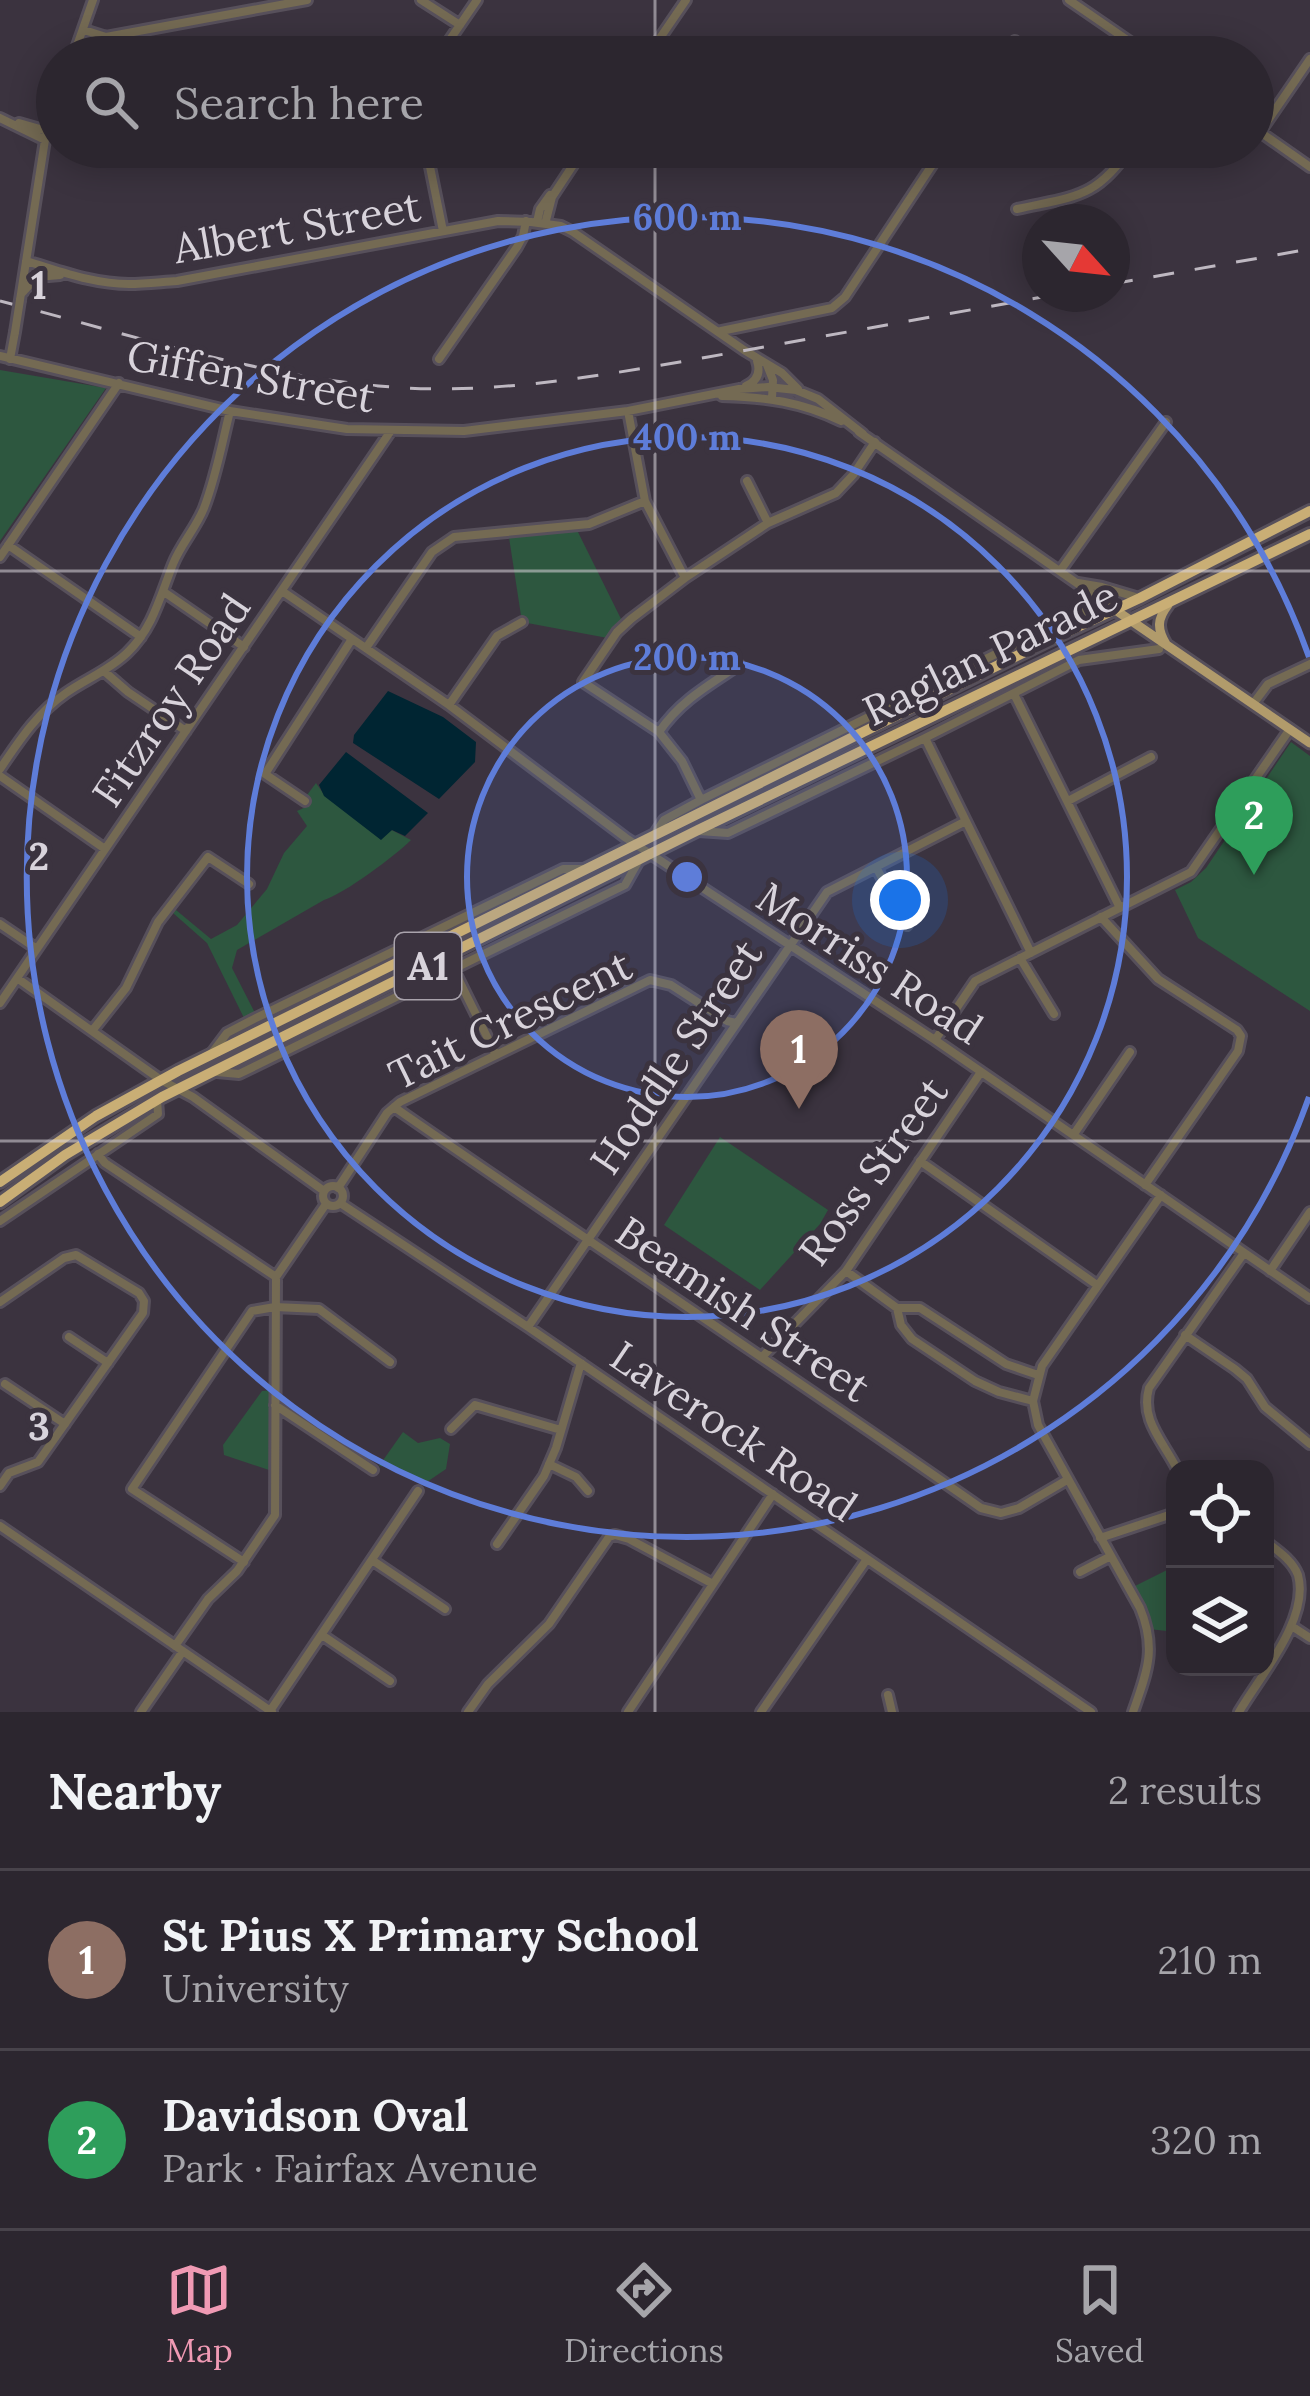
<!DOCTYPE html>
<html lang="en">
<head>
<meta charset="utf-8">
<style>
	body { margin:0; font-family:Lora,serif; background:#342e37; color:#f1f3f6 }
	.controls { position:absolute; right:36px; bottom:36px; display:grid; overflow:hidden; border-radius:24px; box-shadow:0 6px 30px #0003 }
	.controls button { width:108px; height:108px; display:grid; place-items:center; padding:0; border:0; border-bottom:3px solid #48434b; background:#2c262f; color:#f1f3f6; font:60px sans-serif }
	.compass { position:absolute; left:1022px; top:204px; width:108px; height:108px; border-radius:50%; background:#2c262f; box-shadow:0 6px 30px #0003; rotate:117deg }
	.you { position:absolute; left:900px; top:900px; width:42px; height:42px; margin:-30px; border:9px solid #fff; border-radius:50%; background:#1a73e8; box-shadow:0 0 0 18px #1a73e833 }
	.badge { display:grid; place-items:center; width:78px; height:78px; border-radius:50%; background:#f09ab4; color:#fff; font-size:39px; font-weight:700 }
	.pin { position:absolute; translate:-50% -99px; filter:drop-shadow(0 3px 6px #0008) }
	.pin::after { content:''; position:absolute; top:63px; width:42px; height:36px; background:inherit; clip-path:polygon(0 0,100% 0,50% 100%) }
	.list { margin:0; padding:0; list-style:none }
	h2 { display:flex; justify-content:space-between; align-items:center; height:156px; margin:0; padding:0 48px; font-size:51px }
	h2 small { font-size:39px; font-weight:400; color:#a6a5aa }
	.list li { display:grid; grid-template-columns:78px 1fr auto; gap:36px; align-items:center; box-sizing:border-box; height:180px; padding:0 48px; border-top:3px solid #48434b }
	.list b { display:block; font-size:45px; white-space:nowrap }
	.list p { margin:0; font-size:39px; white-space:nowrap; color:#a6a5aa }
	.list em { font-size:39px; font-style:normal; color:#a6a5aa }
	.icon { flex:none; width:66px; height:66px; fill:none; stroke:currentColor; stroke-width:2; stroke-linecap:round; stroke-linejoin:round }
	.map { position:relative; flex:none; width:1310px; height:1712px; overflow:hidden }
	.search { position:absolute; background:#2c262f; box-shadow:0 6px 30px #0003; left:36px; right:36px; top:36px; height:132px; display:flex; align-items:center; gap:30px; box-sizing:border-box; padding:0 42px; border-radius:66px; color:#a6a5aa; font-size:45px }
	.sheet { height:516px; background:#2c262f }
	nav { display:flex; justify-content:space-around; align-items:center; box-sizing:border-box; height:168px; border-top:3px solid #48434b; background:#2c262f; font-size:33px; color:#a6a5aa }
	nav a { display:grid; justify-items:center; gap:6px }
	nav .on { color:#f09ab4 }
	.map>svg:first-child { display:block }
</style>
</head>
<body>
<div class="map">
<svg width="1310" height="1712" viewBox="0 0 1310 1712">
	<rect width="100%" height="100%" fill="#3b333f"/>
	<path fill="#2d573f" d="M 0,370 L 106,388 L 0,541 Z
		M 575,526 L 624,625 L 613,639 L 522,622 L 508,531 Z
		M 1291,742 L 1310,756 L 1310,1011 L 1198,938 L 1175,890 L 1191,882 L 1206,868 Z
		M 316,783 L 325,796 L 411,840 C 395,856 344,894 324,900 L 237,950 L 232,968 L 255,1013 L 244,1018 L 207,943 L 173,913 L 176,910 L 211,939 L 237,925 L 267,889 L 284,853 L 307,826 L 297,811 L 308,806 L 310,800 L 307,795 Z
		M 720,1137 L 828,1210 L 820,1224 L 760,1290 L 664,1225 Z
		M 275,1390 L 275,1472 L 224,1455 L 223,1445 L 262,1391 Z
		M 403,1432 L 418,1443 L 440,1438 L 450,1444 L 446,1469 L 424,1484 L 393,1467 L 379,1466 Z
		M 1175,1566 L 1175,1632 L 1149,1629 L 1129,1589 Z"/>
	<path fill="#002532" d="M 388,691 L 443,717 L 476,742 L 475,762 L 439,799 L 353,743 L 354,735 Z
		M 346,752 L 428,813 L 405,836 L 392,830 L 381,840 L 324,796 L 319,785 Z"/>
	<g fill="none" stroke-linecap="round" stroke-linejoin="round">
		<g stroke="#57505b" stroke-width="14">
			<path id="minor" d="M 421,0 L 460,25
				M 1069,0 L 1152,57
				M 84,30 L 106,37 L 307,0
				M 73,57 L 93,0
				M 438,57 L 477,0
				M 647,57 L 686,0
				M 1004,57 L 1015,41
				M 0,118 L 45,140
				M 19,123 L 47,131
				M 1253,127 L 1310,167
				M 1260,132 L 1310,59
				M 426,147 L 443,231
				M 1017,209 C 1075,196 1096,199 1131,147
				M 537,222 L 540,209 L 550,195
				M 545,224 L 552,197 L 585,147
				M 26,261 C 60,271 93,284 129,284 C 145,284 161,282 177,281 L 498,221 L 531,222 L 561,226 L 573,232 L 744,350 L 782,373 L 798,389
				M 22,293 L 37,277 L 60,275
				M 20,300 L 45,140 L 57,100
				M 721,331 L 832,308 L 845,297 L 944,147
				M 0,356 L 230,411 L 347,429 L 464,431 L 628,411 L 739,389 L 768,387 L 796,390 L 818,399 L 863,434
				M 10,359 L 15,332
				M 439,359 L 517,247 L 523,236 L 526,221
				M 767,365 L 773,380 L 772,398
				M 746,386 C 757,381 761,373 757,361
				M 722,396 C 766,397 802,402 841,421
				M 628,411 L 645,501 L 685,578
				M 859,432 L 1114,609
				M 747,481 L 768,523
				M 8,545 L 141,637
				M 0,557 L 119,383
				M 1060,571 L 1166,422
				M 1078,583 L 1102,587 L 1139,598
				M 282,591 L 449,705 L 626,838 L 935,1040 L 1310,1298
				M 164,592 L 244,647
				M 1075,627 L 1084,610 L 1086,590
				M 366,648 L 432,552 L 454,537 L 589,524 L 645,501
				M 105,672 L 128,692 L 186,731
				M 1014,694 L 1120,908
				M 1253,704 L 1268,684 L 1310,664
				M 449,705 L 497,636 L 522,622
				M 659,732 C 680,701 709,685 739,665
				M 925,738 L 1031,953
				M 0,769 C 19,741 37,713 66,693 C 86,679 108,671 127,653 C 153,628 160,597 173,564 C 181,544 196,528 204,508 C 216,477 222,443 230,411
				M 0,776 L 105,849
				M 701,800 L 682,761 L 659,732 L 583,682 L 617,632 L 631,619 L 685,578 L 768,523 L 836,493 L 853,475 L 875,442
				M 305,801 L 265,774 L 352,639
				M 1068,801 L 1151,757
				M 699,831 L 728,833 L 925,738 L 1079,660 L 1159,649
				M 656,832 L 664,820 L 701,800 L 1020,642 L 1042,642
				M 876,867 L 907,925
				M 1101,917 L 1158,979 L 1237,1030 L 1241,1036 L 1238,1051 L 1145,1185
				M 0,924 L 37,949
				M 1020,958 L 1054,1014
				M 453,968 L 496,1055
				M 17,978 L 161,1080 L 193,1097 L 324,1191
				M 0,1003 L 390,432
				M 92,1031 L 126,988 L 158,922 L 208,857 L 249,884
				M 935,1040 L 975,981 L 1191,872 L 1290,729
				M 212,1053 L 227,1033 L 254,1019 L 563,869 L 586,869
				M 217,1072 L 239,1074 L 625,885 L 638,862
				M 394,1107 C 589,1242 786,1372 981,1508 L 1001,1513 L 1019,1508 L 1067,1480
				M 1074,1134 L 1130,1052
				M 98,1154 L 105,1163 L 276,1277
				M 920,1161 L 1097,1285
				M323 1196a10 10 0 1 1 20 0a10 10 0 1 1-20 0Z
				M 338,1188 L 387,1113 L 400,1102 L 650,980 L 671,985 L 727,1021 L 736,1023
				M 340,1203 L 528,1327 L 1091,1712
				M 0,1221 L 158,1114 L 157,1100
				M 846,1271 L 897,1308 L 920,1308 L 1006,1364 L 1038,1375
				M 1270,1271 L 1310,1212
				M 0,1302 L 64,1258 L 76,1255 L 139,1293 L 144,1301 L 143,1313 L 38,1462 L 9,1473 L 0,1486
				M 897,1308 L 901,1325 L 912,1339 L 975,1381 L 999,1392 L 1033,1401
				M 528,1327 L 827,892 L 966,821
				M 1185,1335 L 1235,1369 L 1247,1379 L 1265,1407 L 1310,1444
				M 69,1337 L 108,1363
				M 763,1356 L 846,1271 L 981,1072
				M 5,1384 L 65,1424
				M 275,1405 L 373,1470
				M 451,1429 L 475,1405 L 561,1430
				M 549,1464 L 576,1477 L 588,1491
				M 1177,1469 C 1163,1441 1140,1420 1149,1388 L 1244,1253
				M 0,1526 L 272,1712
				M 1100,1538 L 1175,1513
				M 497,1544 L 544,1476 L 556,1448 L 581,1363
				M 372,1560 L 445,1609
				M 244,1562 L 132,1489 L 252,1311 L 275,1307 L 319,1309 L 390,1362
				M 1080,1572 L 1111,1556
				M 1293,1627 L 1310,1638
				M 322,1635 L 390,1681
				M 175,1646 L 208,1599 L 237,1571 L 275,1515 L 276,1277 L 326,1204
				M 888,1695 L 892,1712
				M 270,1711 L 418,1491
				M 141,1712 L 183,1651
				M 468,1712 L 488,1684 L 549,1624 L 609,1537 L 615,1535 L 629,1539 L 713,1584
				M 628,1712 L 773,1494
				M 761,1712 L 867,1559
				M 1133,1712 C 1147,1672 1157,1649 1140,1608 L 1038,1425 L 1033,1401 L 1042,1366 L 1161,1195
				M 1239,1712 C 1260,1676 1310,1619 1298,1575 C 1292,1560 1278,1551 1265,1541"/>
		</g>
		<g stroke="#57505b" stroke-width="15">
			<path id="major" d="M 1114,609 L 1310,743
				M 1166,644 C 1157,629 1157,619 1168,605"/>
		</g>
		<g stroke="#57505b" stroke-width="16">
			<path id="highway" d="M 0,1182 L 96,1116 L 178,1071 L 1043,643 L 1140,598 L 1310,511
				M 0,1202 L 65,1155 L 162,1097 L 698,830 L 1310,534"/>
		</g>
		<use href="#minor" stroke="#746a53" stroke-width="8"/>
		<use href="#major" stroke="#b19b6b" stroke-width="9"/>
		<use href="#highway" stroke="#c9ae75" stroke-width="10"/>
		<path stroke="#beb8c1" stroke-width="3" stroke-dasharray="21 21" stroke-linecap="butt" d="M 1112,284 L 1310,249
			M 0,301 C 129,334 258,377 391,387 C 498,395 604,375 708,357 C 825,336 942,315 1059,294"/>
		<g stroke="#57505b" stroke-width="14" stroke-linecap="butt">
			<path id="minor-bridge" d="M 15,332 L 20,300"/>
		</g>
		<use href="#minor-bridge" stroke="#746a53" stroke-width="8"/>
	</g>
	<path fill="none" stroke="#d8d3db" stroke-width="3" stroke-opacity="0.55" d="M 655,0 L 655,57M 655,147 L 655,1712M 0,571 L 1310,571M 0,1141 L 1310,1141"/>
	<circle cx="687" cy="877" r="220" fill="#5e7dd9" fill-opacity=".12"/>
	<g fill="none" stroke="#5e7dd9" stroke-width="6">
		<circle cx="687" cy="877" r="220"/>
		<circle cx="687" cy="877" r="440"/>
		<path d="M1309 1097A660 660 0 1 1 1309 657"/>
	</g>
	<g text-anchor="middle" stroke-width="10" stroke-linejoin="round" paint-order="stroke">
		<rect fill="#3b333f" stroke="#a9a3ac" stroke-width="3" x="395" y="933" width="66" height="66" rx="9"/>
		<g font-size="39" font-weight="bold" fill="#d8d3db">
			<text x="428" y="980">A1</text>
		</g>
		<g font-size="42" fill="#d8d3db" stroke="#3b333f">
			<text transform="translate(297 227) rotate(-10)" y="15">Albert Street</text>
			<text transform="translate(251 376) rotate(10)" y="15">Giffen Street</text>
			<text transform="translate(990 653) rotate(-26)" y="15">Raglan Parade</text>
			<text transform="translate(171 700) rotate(-56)" y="15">Fitzroy Road</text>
			<text transform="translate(870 963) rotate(33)" y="15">Morriss Road</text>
			<text transform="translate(510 1020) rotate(-26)" y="15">Tait Crescent</text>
			<text transform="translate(676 1057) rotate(-56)" y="15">Hoddle Street</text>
			<text transform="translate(873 1171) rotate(-54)" y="15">Ross Street</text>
			<text transform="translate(743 1309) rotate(34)" y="15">Beamish Street</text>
			<text transform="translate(734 1431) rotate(34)" y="15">Laverock Road</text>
		</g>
	</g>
	<g font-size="39" text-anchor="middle" font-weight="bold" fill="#d8d3db" stroke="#3b333f" stroke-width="10" stroke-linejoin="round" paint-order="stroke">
		<text x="39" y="299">1</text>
		<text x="39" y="870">2</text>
		<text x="39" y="1440">3</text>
	</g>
	<circle cx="687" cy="877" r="18" fill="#5e7dd9" stroke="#3b333f" stroke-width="6"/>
	<g font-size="36" text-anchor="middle" font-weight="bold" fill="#5e7dd9" stroke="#3b333f" stroke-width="10" stroke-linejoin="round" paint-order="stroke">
		<text x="687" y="230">600 m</text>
		<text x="687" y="450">400 m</text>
		<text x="687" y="670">200 m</text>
	</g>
</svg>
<div class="controls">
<button><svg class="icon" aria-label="locate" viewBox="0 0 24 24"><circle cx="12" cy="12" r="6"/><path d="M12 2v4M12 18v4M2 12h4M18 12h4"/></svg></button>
<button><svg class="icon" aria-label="layers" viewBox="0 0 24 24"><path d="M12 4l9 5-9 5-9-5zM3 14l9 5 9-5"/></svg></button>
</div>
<svg class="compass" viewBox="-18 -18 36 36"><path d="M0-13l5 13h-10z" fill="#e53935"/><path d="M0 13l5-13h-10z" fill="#a6a5aa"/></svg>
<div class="you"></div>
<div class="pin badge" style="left:799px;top:1109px;background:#8d6e63">1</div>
<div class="pin badge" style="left:1254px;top:875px;background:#2e9e5b">2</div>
<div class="search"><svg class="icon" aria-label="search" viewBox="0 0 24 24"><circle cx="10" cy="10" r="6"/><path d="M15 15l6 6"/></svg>Search here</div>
</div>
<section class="sheet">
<h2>Nearby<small>2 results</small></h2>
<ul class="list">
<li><span class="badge" style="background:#8d6e63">1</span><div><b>St Pius X Primary School</b><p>University</p></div><em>210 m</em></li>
<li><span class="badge" style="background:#2e9e5b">2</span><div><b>Davidson Oval</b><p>Park · Fairfax Avenue</p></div><em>320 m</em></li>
</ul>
</section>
<nav>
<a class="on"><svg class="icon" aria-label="map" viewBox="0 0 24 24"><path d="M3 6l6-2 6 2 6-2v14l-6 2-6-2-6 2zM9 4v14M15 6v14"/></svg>Map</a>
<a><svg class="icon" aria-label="directions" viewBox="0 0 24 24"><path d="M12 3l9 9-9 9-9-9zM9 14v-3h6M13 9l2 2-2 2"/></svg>Directions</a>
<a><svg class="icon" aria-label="saved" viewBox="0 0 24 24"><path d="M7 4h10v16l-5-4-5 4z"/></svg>Saved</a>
</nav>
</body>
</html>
